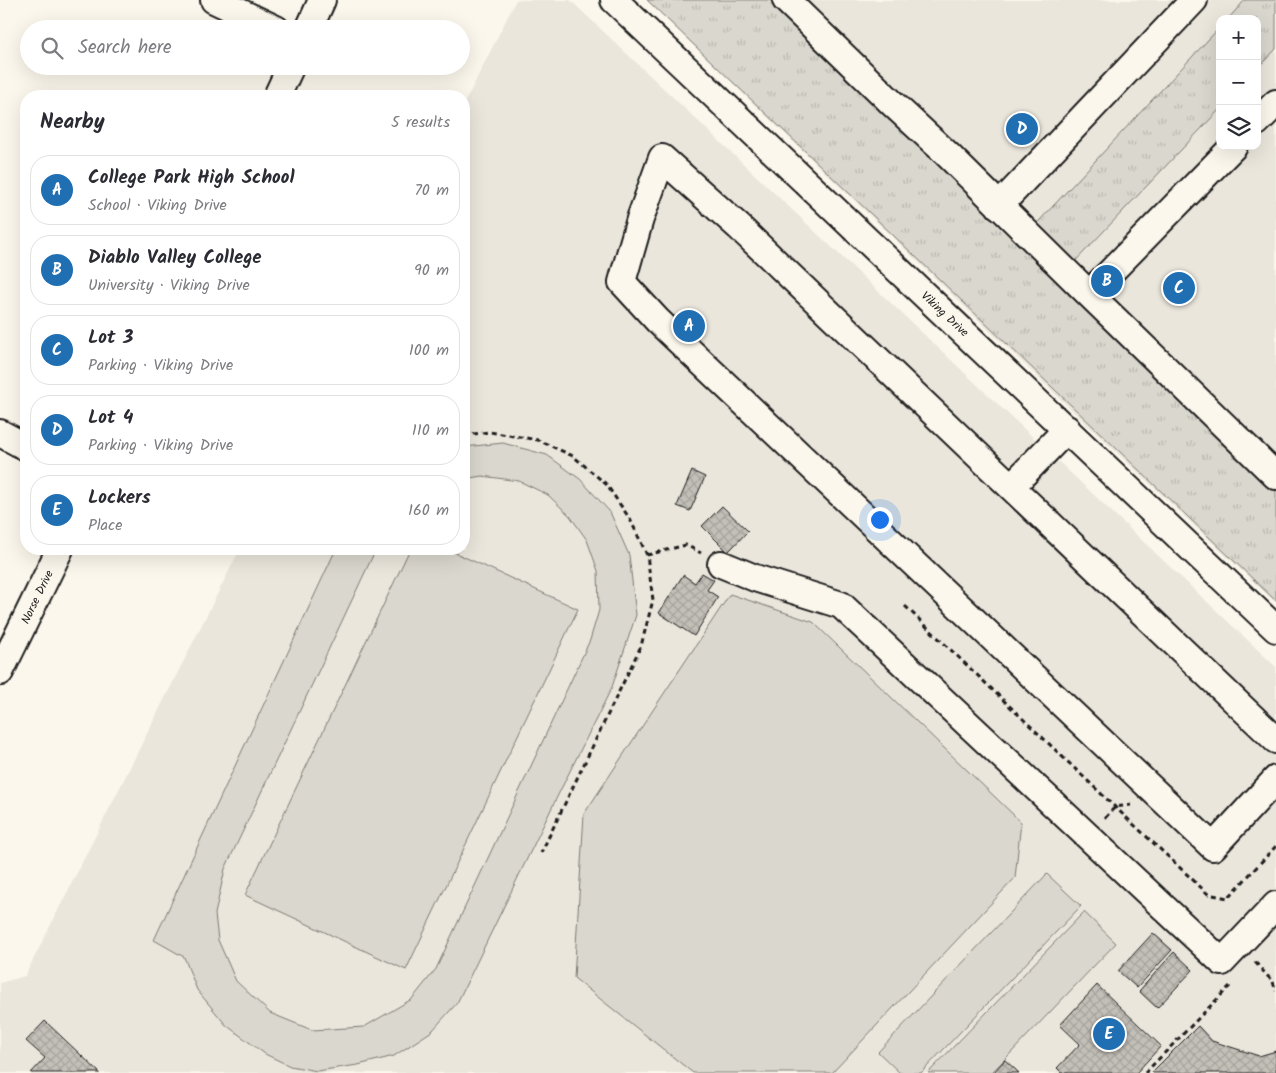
<!DOCTYPE html>
<html lang="en">
<head>
<meta charset="utf-8">
<style>
	body { margin:0; font-family:Kalam,sans-serif; background:#f7f7f7; color:#2b2b33 }
	.controls { position:absolute; right:15px; top:15px; display:grid; overflow:hidden; border-radius:10px; box-shadow:0 5px 20px #0002 }
	.controls button { width:45px; height:45px; display:grid; place-items:center; padding:0; border:0; border-bottom:1px solid #e1e1e2; background:#fff; color:#2b2b33; font:25px sans-serif }
	.you { position:absolute; left:879px; top:519px; width:18px; height:18px; margin:-12px; border:4px solid #fff; border-radius:50%; background:#1a73e8; box-shadow:0 0 0 8px #1a73e833 }
	.badge { display:grid; place-items:center; width:32px; height:32px; border-radius:50%; background:#1f6fb2; color:#fff; font-size:16px; font-weight:700 }
	.pin { position:absolute; translate:-50% -50%; border:2px solid #fff; box-shadow:0 1px 5px #0006 }
	.list { margin:0; padding:0; list-style:none }
	h2 { display:flex; justify-content:space-between; align-items:center; height:65px; margin:0; padding:0 20px; font-size:21px }
	h2 small { font-size:16px; font-weight:400; color:#7c7c81 }
	.list li { display:grid; grid-template-columns:32px 1fr auto; gap:15px; align-items:center; box-sizing:border-box; height:70px; margin:0 10px 10px; padding:0 10px; border:1px solid #e1e1e2; border-radius:20px }
	.list b { display:block; font-size:19px; white-space:nowrap }
	.list p { margin:0; font-size:16px; white-space:nowrap; color:#7c7c81 }
	.list em { font-size:16px; font-style:normal; color:#7c7c81 }
	.icon { flex:none; width:28px; height:28px; fill:none; stroke:currentColor; stroke-width:2; stroke-linecap:round; stroke-linejoin:round }
	.map { position:relative; flex:none; width:1276px; height:1073px; overflow:hidden }
	.search { position:absolute; background:#fff; box-shadow:0 5px 20px #0002; left:20px; top:20px; width:450px; height:55px; display:flex; align-items:center; gap:12px; box-sizing:border-box; padding:0 18px; border-radius:28px; color:#7c7c81; font-size:19px }
	.panel { position:absolute; background:#fff; box-shadow:0 5px 20px #0002; left:20px; top:90px; width:450px; height:465px; border-radius:20px }
	.map>svg:first-child { display:block }
</style>
</head>
<body>
<div class="map">
<svg width="1276" height="1073" viewBox="0 0 1276 1073">
	<defs>
		<pattern id="grass-tufts" width="24" height="20" patternUnits="userSpaceOnUse" patternTransform="scale(1.25)"><rect width="24" height="20" fill="#dad7ce"/><path d="M3 7l-1-3M5 7V3M7 7l1-3M15 17l-1-3M17 17v-4M19 17l1-3" fill="none" stroke="#bab8b0"/></pattern>
		<pattern id="building-cross-hatch" width="8" height="8" patternUnits="userSpaceOnUse" patternTransform="scale(1.25)"><rect width="8" height="8" fill="#c3c0b8"/><path d="M0 0l8 8M0 8l8-8" fill="none" stroke="#a7a49e"/></pattern>
	</defs>
	<rect width="100%" height="100%" fill="#fbf7ec"/>
	<filter id="ink" filterUnits="userSpaceOnUse"><feTurbulence type="fractalNoise" baseFrequency=".02" numOctaves="2"/><feDisplacementMap in="SourceGraphic" scale="10" xChannelSelector="R" yChannelSelector="G"/><feConvolveMatrix kernelMatrix="1 2 1 2 8 2 1 2 1" color-interpolation-filters="sRGB"/></filter>
	<g filter="url(#ink)">
		<path fill="#eae6dc" fill-rule="evenodd" d="M 516,0 L 570,0 L 1276,667 L 1276,1073 L 0,1073 L 0,983 L 25,976 L 240,549 L 464,549 L 464,104 Z
			M 646,0 L 1276,0 L 1276,603 L 1078,416 ZM 1220,19 L 1257,19 L 1257,146 L 1220,146 Z"/>
		<path fill="url(#grass-tufts)" stroke="#7b7a75" d="M 647,0 L 786,0 L 1027,234 L 1220,27 L 1220,109 L 1066,271 L 1276,476 L 1276,601 Z
			M 1245,0 L 1276,0 L 1276,49 L 1257,69 L 1257,19 L 1228,19 Z"/>
		<path fill="#dad7ce" stroke="#7b7a75" d="M 503,443 L 547,455 L 580,479 L 610,512 L 629,555 L 636,615 L 612,687 L 558,795 L 457,1003 L 432,1031 L 394,1056 L 358,1065 L 317,1071 L 290,1066 L 265,1054 L 226,1025 L 197,990 L 184,957 L 154,940 L 336,549 L 376,549 L 225,869 L 215,914 L 218,940 L 236,981 L 270,1013 L 312,1030 L 364,1027 L 412,999 L 436,969 L 590,640 L 599,610 L 598,571 L 587,540 L 570,516 L 548,495 L 519,481 L 482,476 L 464,479 L 464,447 Z
			M 410,549 L 447,549 L 578,609 L 406,970 L 245,895 Z
			M 730,594 L 813,622 L 1021,822 L 1015,878 L 832,1073 L 693,1073 L 574,978 L 584,814 Z
			M 1047,874 L 1081,906 L 921,1073 L 900,1073 L 878,1052 Z
			M 1084,912 L 1116,943 L 1008,1056 L 991,1073 L 928,1073 Z"/>
		<path fill="url(#building-cross-hatch)" stroke="#1c1c1c" d="M 692,471 L 705,477 L 690,511 L 677,506 Z
			M 722,506 L 748,531 L 728,552 L 702,526 Z
			M 702,573 L 714,580 L 707,590 L 718,597 L 694,636 L 659,613 L 683,575 L 695,583 Z
			M 1153,933 L 1172,950 L 1137,988 L 1118,971 Z
			M 1174,952 L 1193,970 L 1157,1008 L 1139,991 Z
			M 1097,985 L 1161,1046 L 1136,1073 L 1062,1073 L 1057,1068 L 1080,1044 L 1060,1025 Z
			M 45,1021 L 100,1073 L 31,1073 L 45,1058 L 26,1041 Z
			M 1198,1026 L 1212,1041 L 1259,1056 L 1276,1051 L 1276,1073 L 1153,1073 L 1152,1072 Z
			M 1005,1060 L 1017,1071 L 1019,1073 L 993,1073 Z"/>
		<g fill="none" stroke-linecap="round" stroke-linejoin="round">
			<g stroke="#1c1c1c" stroke-width="30">
				<path id="minor" d="M 214,0 L 276,29
					M 614,0 L 1276,629
					M 786,0 L 893,104 L 946,153 L 1089,294 L 1276,476
					M 309,29 L 322,0
					M 277,96 L 291,66
					M 1257,122 L 1276,103
					M 999,206 L 1194,0
					M 1089,294 L 1234,146
					M 0,433 L 26,447
					M 1011,487 L 1067,429
					M 721,564 L 755,578 L 841,605 L 1222,962 L 1276,905
					M 0,672 L 60,549
					M 1276,740 L 739,227 L 662,158 L 640,219 L 622,282 L 658,321 L 1213,847 L 1276,779"/>
			</g>
			<path stroke="#1c1c1c" stroke-width="3" stroke-dasharray="5 4" stroke-linecap="butt" d="M 464,435 L 490,432 L 538,440 L 573,456 L 606,484 L 630,519 L 647,555 L 653,600 L 641,646 L 541,853
				M 647,555 L 686,545 L 701,553
				M 905,606 L 1115,807 L 1208,894 L 1228,898 L 1276,846
				M 1105,818 L 1115,807 L 1131,805
				M 1255,962 L 1273,982 L 1276,991
				M 1145,1073 L 1230,986"/>
			<use href="#minor" stroke="#fbf7ec" stroke-width="26"/>
		</g>
	</g>
	<g text-anchor="middle" stroke-width="4" stroke-linejoin="round" paint-order="stroke">
		<g font-size="12" fill="#1c1c1c" stroke="#fbf7ec">
			<text transform="translate(945 314) rotate(43)" y="4">Viking Drive</text>
			<text transform="translate(37 597) rotate(-64)" y="4">Norse Drive</text>
		</g>
	</g>
</svg>
<div class="controls">
<button>+</button>
<button>−</button>
<button><svg class="icon" aria-label="layers" viewBox="0 0 24 24"><path d="M12 4l9 5-9 5-9-5zM3 14l9 5 9-5"/></svg></button>
</div>
<div class="you"></div>
<div class="pin badge" style="left:689px;top:326px">A</div>
<div class="pin badge" style="left:1107px;top:281px">B</div>
<div class="pin badge" style="left:1179px;top:288px">C</div>
<div class="pin badge" style="left:1022px;top:129px">D</div>
<div class="pin badge" style="left:1109px;top:1034px">E</div>
<div class="search"><svg class="icon" aria-label="search" viewBox="0 0 24 24"><circle cx="10" cy="10" r="6"/><path d="M15 15l6 6"/></svg>Search here</div>
<section class="panel">
<h2>Nearby<small>5 results</small></h2>
<ul class="list">
<li><span class="badge">A</span><div><b>College Park High School</b><p>School · Viking Drive</p></div><em>70 m</em></li>
<li><span class="badge">B</span><div><b>Diablo Valley College</b><p>University · Viking Drive</p></div><em>90 m</em></li>
<li><span class="badge">C</span><div><b>Lot 3</b><p>Parking · Viking Drive</p></div><em>100 m</em></li>
<li><span class="badge">D</span><div><b>Lot 4</b><p>Parking · Viking Drive</p></div><em>110 m</em></li>
<li><span class="badge">E</span><div><b>Lockers</b><p>Place</p></div><em>160 m</em></li>
</ul>
</section>
</div>
</body>
</html>
